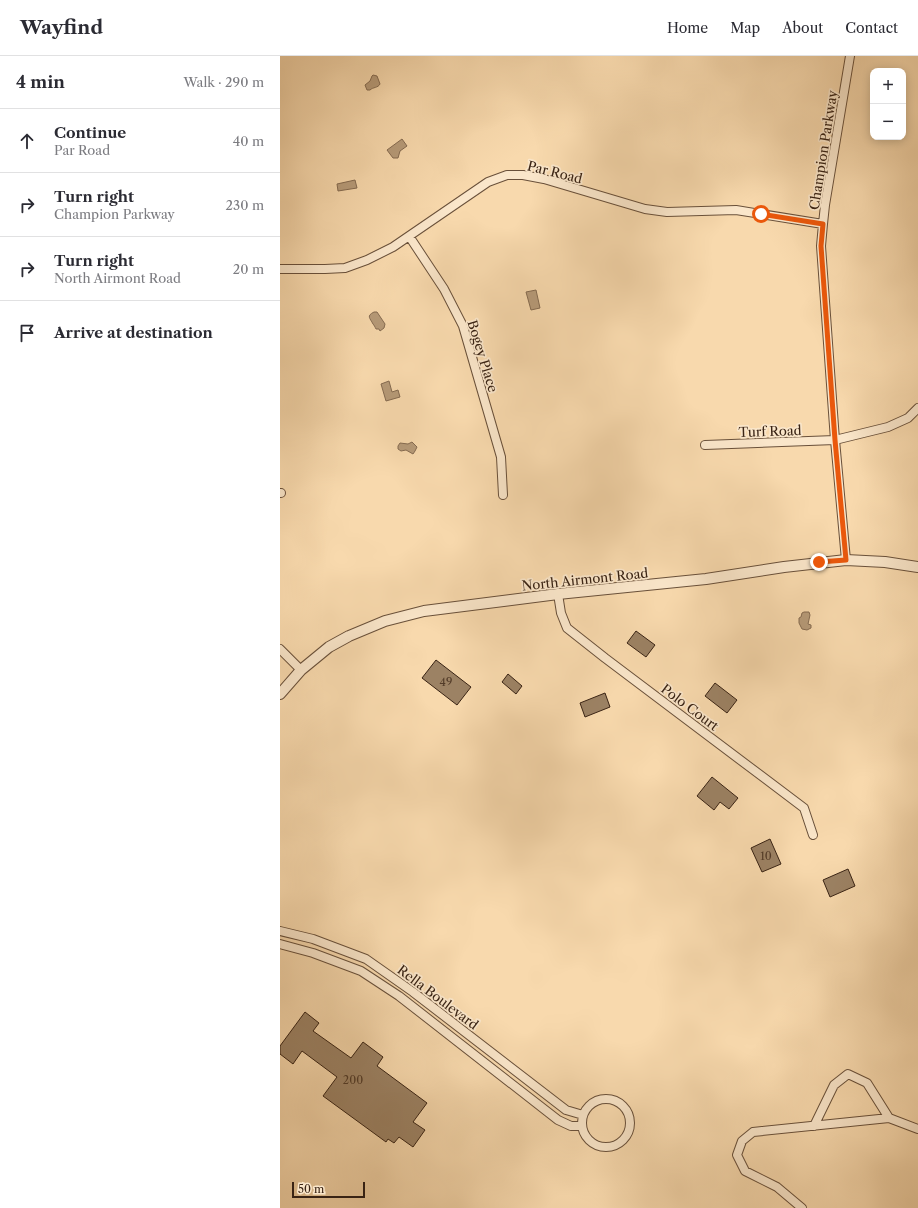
<!DOCTYPE html>
<html lang="en">
<head>
<meta charset="utf-8">
<style>
	body { margin:0; font-family:"Libre Caslon Text",serif; background:#f2f2f3; color:#2b2b33 }
	.controls { position:absolute; right:12px; top:12px; display:grid; overflow:hidden; border-radius:8px; box-shadow:0 2px 10px #0003 }
	.controls button { width:36px; height:36px; display:grid; place-items:center; padding:0; border:0; border-bottom:1px solid #e1e1e2; background:#fff; color:#2b2b33; font:20px sans-serif }
	.scale { position:absolute; left:12px; bottom:10px; width:73px; box-sizing:border-box; padding-left:4px; border:2px solid #392314; border-top:0; font-size:11px; line-height:14px; white-space:nowrap; color:#392314; -webkit-text-stroke:3px #fae6ca; paint-order:stroke }
	.stop { position:absolute; width:12px; height:12px; margin:-9px; border:3px solid #ea580c; border-radius:50%; background:#fff }
	.stop.end { background:#ea580c; border-color:#fff; box-shadow:0 1px 4px #0008 }
	.list { margin:0; padding:0; list-style:none }
	h2 { display:flex; justify-content:space-between; align-items:center; height:52px; margin:0; padding:0 16px; font-size:17px }
	h2 small { font-size:13px; font-weight:400; color:#7c7c81 }
	.list li { display:grid; grid-template-columns:26px 1fr auto; gap:12px; align-items:center; box-sizing:border-box; height:64px; padding:0 16px; border-top:1px solid #e1e1e2 }
	.list b { display:block; font-size:15px; white-space:nowrap }
	.list p { margin:0; font-size:13px; white-space:nowrap; color:#7c7c81 }
	.list em { font-size:13px; font-style:normal; color:#7c7c81 }
	.icon { flex:none; width:22px; height:22px; fill:none; stroke:currentColor; stroke-width:2; stroke-linecap:round; stroke-linejoin:round }
	.map { position:relative; flex:none; width:638px; height:1152px; overflow:hidden }
	header { display:flex; align-items:center; gap:24px; box-sizing:border-box; height:56px; padding:0 20px; background:#fff; border-bottom:1px solid #e1e1e2 }
	header strong { font-size:19px }
	nav { display:flex; gap:22px; margin-inline-start:auto; font-size:14px }
	main { display:flex }
	aside { flex:1; background:#fff }
	.map>svg:first-child { display:block }
</style>
</head>
<body>
<header>
<strong>Wayfind</strong>
<nav><a>Home</a><a>Map</a><a>About</a><a>Contact</a></nav>
</header>
<main>
<aside>
<h2>4 min<small>Walk · 290 m</small></h2>
<ul class="list">
<li><svg class="icon" aria-label="ahead" viewBox="0 0 24 24"><path d="M12 20V5M6 11l6-6 6 6"/></svg><div><b>Continue</b><p>Par Road</p></div><em>40 m</em></li>
<li><svg class="icon" aria-label="right" viewBox="0 0 24 24"><path d="M7 20v-9h11M14 6l5 5-5 5"/></svg><div><b>Turn right</b><p>Champion Parkway</p></div><em>230 m</em></li>
<li><svg class="icon" aria-label="right" viewBox="0 0 24 24"><path d="M7 20v-9h11M14 6l5 5-5 5"/></svg><div><b>Turn right</b><p>North Airmont Road</p></div><em>20 m</em></li>
<li><svg class="icon" aria-label="arrive" viewBox="0 0 24 24"><path d="M6 21V4h12l-3 4 3 4H6"/></svg><div><b>Arrive at destination</b></div></li>
</ul>
</aside>
<div class="map">
<svg width="638" height="1152" viewBox="0 0 638 1152">
	<rect width="100%" height="100%" fill="#f8d9ad"/>
	<filter id="stains"><feTurbulence type="fractalNoise" baseFrequency=".005" numOctaves="4"/><feColorMatrix values="0 0 0 0 .2 0 0 0 0 .09 0 0 0 0 .02 0 0 0 .5 -.17"/></filter>
	<radialGradient id="worn" r=".72"><stop offset=".6" stop-color="#630" stop-opacity="0"/><stop offset="1" stop-color="#630" stop-opacity=".3"/></radialGradient>
	<path fill="#b79b79" stroke="#856b51" d="M 93,19 L 97,20 L 100,28 C 98,32 93,31 90,34 L 87,34 L 85,29 L 90,25 L 92,20 Z
		M 122,83 L 127,90 L 120,95 L 118,102 L 113,102 L 107,94 Z
		M 75,124 L 77,132 L 58,135 L 57,128 Z
		M 256,234 L 260,252 L 251,254 L 246,236 Z
		M 94,256 L 97,256 L 105,268 L 104,272 L 100,275 L 99,273 L 96,273 C 95,271 94,269 93,268 C 90,262 86,260 94,256 Z
		M 109,325 L 112,336 L 118,334 L 120,341 L 106,345 L 101,328 Z
		M 132,386 L 137,391 L 135,395 L 133,398 L 126,394 L 121,395 L 118,393 L 118,390 L 120,387 L 128,388 Z
		M 524,556 L 529,556 L 530,559 L 528,568 L 531,569 L 531,572 L 527,574 L 522,573 L 519,567 L 519,562 L 521,561 L 522,557 Z"/>
	<path fill="#9c8264" stroke="#392314" d="M 356,575 L 375,589 L 366,601 L 347,587 Z
		M 156,604 L 191,631 L 177,649 L 142,622 Z
		M 228,618 L 242,630 L 236,638 L 222,626 Z
		M 435,627 L 457,644 L 447,657 L 425,640 Z
		M 325,637 L 330,651 L 305,661 L 300,647 Z
		M 432,721 L 458,742 L 449,753 L 440,746 L 434,754 L 417,740 Z
		M 490,783 L 501,808 L 482,816 L 471,792 Z
		M 568,813 L 575,830 L 550,841 L 543,824 Z
		M 25,956 L 39,967 L 33,975 L 71,1002 L 83,986 L 103,1001 L 97,1010 L 147,1047 L 133,1066 L 145,1074 L 133,1091 L 119,1081 L 114,1087 L 108,1083 L 106,1086 L 43,1040 L 57,1021 L 22,995 L 13,1008 L 0,998 L 0,990 Z"/>
	<g fill="none" stroke-linecap="round" stroke-linejoin="round">
		<g stroke="#69503a" stroke-width="10">
			<path id="minor" d="M 129,180 L 164,233 L 183,270 L 221,401 L 223,439
				M 0,213 L 45,213 L 65,212 L 87,204 L 113,191 L 208,126 L 227,119 L 243,119 L 264,123 L 365,153 L 387,156 L 456,154 L 543,168
				M 425,389 L 555,384 L 608,371 L 628,362 L 638,352
				M 0,437 L 1,437
				M 566,504 L 555,384 L 541,190 L 543,168 L 545,149 L 570,0
				M 278,538 L 281,557 L 287,572 L 325,602 L 524,752 L 533,779
				M 0,593 L 21,614
				M 0,875 L 33,883 L 86,903 L 133,936 L 286,1054 L 303,1059
				M 0,888 L 33,897 L 81,915 L 119,940 L 278,1064 L 291,1070 L 302,1070
				M302 1067a24 24 0 1 1 48 0a24 24 0 1 1-48 0Z
				M 534,1070 L 554,1029 L 568,1018 L 587,1027 L 609,1062
				M 522,1152 L 497,1131 L 465,1115 L 457,1099 L 462,1085 L 473,1076 L 609,1062 L 638,1073"/>
		</g>
		<g stroke="#69503a" stroke-width="12">
			<path id="tertiary" d="M 0,638 L 21,614 L 49,591 L 69,580 L 105,565 L 144,555 L 278,538 L 426,523 L 504,511 L 566,504 L 605,506 L 638,511"/>
		</g>
		<use href="#minor" stroke="#fae6ca" stroke-width="8"/>
		<use href="#tertiary" stroke="#fae6ca" stroke-width="10"/>
	</g>
	<g fill="none" stroke-linecap="round" stroke-linejoin="round">
		<path stroke="#ea580c" stroke-width="5" d="M 481,158 L 543,168 L 541,190 L 555,384 L 566,504 L 539,506"/>
	</g>
	<g text-anchor="middle" stroke-width="3.5" stroke-linejoin="round" paint-order="stroke">
		<g font-size="11" fill="#523b28">
			<text x="166" y="630">49</text>
			<text x="486" y="804">10</text>
			<text x="73" y="1028">200</text>
		</g>
		<g font-size="13" fill="#392314" stroke="#fae6ca">
			<text transform="translate(543 94) rotate(-81)" y="5">Champion Parkway</text>
			<text transform="translate(275 116) rotate(14)" y="5">Par Road</text>
			<text transform="translate(203 300) rotate(73)" y="5">Bogey Place</text>
			<text transform="translate(490 375) rotate(-2)" y="5">Turf Road</text>
			<text transform="translate(305 523) rotate(-6)" y="5">North Airmont Road</text>
			<text transform="translate(410 651) rotate(37)" y="5">Polo Court</text>
			<text transform="translate(158 941) rotate(37)" y="5">Rella Boulevard</text>
		</g>
	</g>
	<rect width="100%" height="100%" filter="url(#stains)"/>
	<rect width="100%" height="100%" fill="url(#worn)"/>
</svg>
<div class="controls">
<button>+</button>
<button>−</button>
</div>
<div class="scale">50 m</div>
<div class="stop" style="left:481px;top:158px"></div>
<div class="stop end" style="left:539px;top:506px"></div>
</div>
</main>
</body>
</html>
